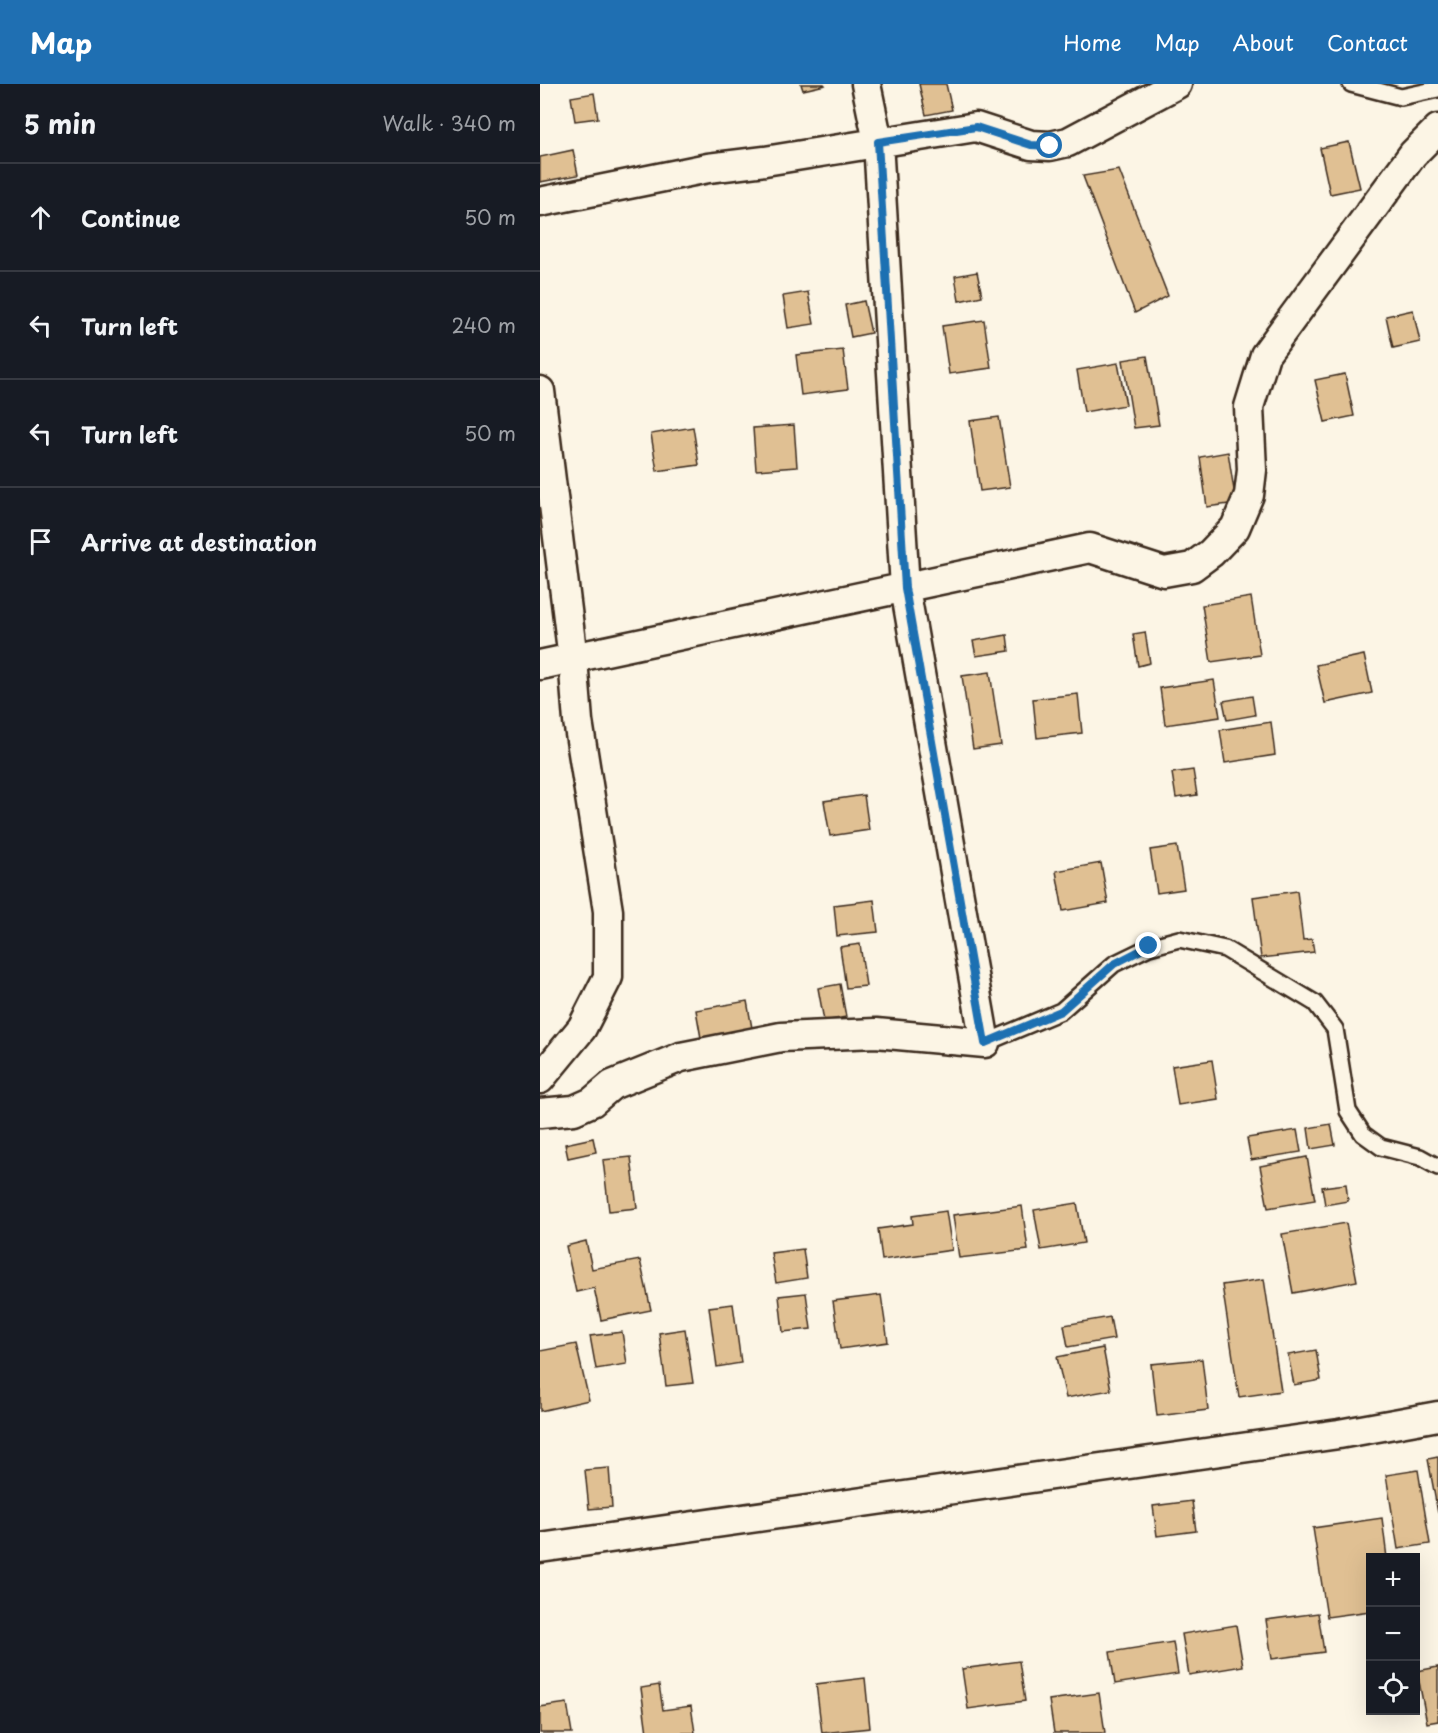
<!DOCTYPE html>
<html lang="en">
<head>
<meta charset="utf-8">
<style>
	body { margin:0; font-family:"Playpen Sans",sans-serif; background:#242831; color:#f1f3f6 }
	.controls { position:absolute; right:18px; bottom:18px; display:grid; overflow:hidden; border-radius:0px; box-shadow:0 6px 24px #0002 }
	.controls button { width:54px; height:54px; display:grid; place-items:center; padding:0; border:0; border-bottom:2px solid #363941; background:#171b24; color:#f1f3f6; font:30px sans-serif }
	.stop { position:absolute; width:18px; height:18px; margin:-14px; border:4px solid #1f6fb2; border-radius:50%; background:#fff }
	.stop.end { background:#1f6fb2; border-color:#fff; box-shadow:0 2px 6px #0008 }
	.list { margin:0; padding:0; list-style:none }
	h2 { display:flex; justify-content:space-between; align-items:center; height:78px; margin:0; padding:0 24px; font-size:26px }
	h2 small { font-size:20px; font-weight:400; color:#9ea1a6 }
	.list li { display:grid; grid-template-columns:39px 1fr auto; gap:18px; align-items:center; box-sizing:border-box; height:108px; padding:0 24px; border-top:2px solid #363941 }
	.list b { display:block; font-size:22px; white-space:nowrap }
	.list em { font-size:20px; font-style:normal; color:#9ea1a6 }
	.icon { flex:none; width:33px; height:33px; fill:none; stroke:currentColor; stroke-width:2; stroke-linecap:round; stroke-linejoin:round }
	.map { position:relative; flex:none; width:898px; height:1649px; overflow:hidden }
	header { display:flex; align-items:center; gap:36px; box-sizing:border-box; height:84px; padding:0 30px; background:#1f6fb2; color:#fff }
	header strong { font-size:28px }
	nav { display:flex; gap:33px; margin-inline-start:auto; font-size:21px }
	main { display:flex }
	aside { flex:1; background:#171b24 }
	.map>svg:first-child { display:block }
</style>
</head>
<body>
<header>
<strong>Map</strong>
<nav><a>Home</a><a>Map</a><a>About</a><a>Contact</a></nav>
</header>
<main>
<aside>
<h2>5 min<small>Walk · 340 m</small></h2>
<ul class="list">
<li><svg class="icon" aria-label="ahead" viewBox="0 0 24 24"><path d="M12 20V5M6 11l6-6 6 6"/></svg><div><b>Continue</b></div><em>50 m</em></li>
<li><svg class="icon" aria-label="left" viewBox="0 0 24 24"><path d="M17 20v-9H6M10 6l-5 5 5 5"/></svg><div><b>Turn left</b></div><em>240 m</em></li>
<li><svg class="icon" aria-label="left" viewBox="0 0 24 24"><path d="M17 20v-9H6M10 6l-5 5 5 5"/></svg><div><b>Turn left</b></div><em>50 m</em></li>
<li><svg class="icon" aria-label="arrive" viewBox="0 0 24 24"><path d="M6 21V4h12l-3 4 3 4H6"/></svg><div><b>Arrive at destination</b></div></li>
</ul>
</aside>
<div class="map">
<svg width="898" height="1649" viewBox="0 0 898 1649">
	<rect width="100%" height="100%" fill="#fcf5e5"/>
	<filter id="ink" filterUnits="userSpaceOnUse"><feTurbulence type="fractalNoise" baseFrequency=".0167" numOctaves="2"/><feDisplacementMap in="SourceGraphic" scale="12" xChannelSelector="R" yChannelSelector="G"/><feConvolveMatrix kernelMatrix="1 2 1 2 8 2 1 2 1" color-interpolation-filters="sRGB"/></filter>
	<g filter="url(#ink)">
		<path fill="#e0c093" stroke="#3b2a1e" stroke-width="1.5" d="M 261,0 L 284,0 L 285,1 L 263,6 Z
			M 379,0 L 406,0 L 412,26 L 386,31 Z
			M 54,9 L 58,34 L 35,37 L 31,13 Z
			M 809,58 L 820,104 L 790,110 L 780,64 Z
			M 33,66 L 38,91 L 0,98 L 0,73 Z
			M 579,86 L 628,212 L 595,229 L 543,92 Z
			M 437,188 L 442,212 L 419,217 L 415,192 Z
			M 268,208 L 274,240 L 248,244 L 243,212 Z
			M 324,217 L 331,249 L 311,253 L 305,221 Z
			M 873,226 L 880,258 L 853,264 L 846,232 Z
			M 444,236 L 451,284 L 409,290 L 402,242 Z
			M 303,266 L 308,305 L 261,311 L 256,271 Z
			M 607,272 L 619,341 L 594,344 L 583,276 Z
			M 578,279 L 586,321 L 544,328 L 537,286 Z
			M 805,290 L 814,332 L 785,338 L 775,296 Z
			M 459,333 L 470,403 L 440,407 L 430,337 Z
			M 254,341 L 257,383 L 216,386 L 213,344 Z
			M 153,343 L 159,381 L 117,387 L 111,350 Z
			M 688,368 L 696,419 L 667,423 L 660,373 Z
			M 711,513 L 720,571 L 671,578 L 662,521 Z
			M 605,548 L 610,579 L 598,582 L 593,550 Z
			M 467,551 L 469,567 L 436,572 L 433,557 Z
			M 824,571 L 832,609 L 785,619 L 776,581 Z
			M 450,588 L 461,661 L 433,665 L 422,592 Z
			M 674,596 L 680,633 L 625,641 L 620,604 Z
			M 538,610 L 542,649 L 497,654 L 493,615 Z
			M 712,612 L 715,631 L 687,636 L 683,617 Z
			M 731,638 L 735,671 L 685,679 L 680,646 Z
			M 653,686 L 657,711 L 636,714 L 632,689 Z
			M 324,711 L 329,746 L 290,752 L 284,717 Z
			M 637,762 L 644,805 L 617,809 L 610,766 Z
			M 561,779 L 568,819 L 523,827 L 516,787 Z
			M 757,807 L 763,856 L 772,855 L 774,868 L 721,874 L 713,813 Z
			M 334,816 L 338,848 L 297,852 L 294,821 Z
			M 320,860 L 326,902 L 306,904 L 300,863 Z
			M 300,900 L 306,933 L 284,937 L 278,904 Z
			M 207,917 L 212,944 L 161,954 L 156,926 Z
			M 672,976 L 678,1015 L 638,1021 L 632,982 Z
			M 791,1040 L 795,1061 L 771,1065 L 768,1044 Z
			M 757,1046 L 761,1068 L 711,1076 L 707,1054 Z
			M 53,1054 L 56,1068 L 28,1074 L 25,1060 Z
			M 91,1073 L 97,1124 L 69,1127 L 63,1076 Z
			M 767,1073 L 775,1116 L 728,1124 L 720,1082 Z
			M 806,1100 L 808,1117 L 785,1121 L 782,1103 Z
			M 537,1119 L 544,1159 L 501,1166 L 494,1126 Z
			M 482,1122 L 488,1166 L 419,1174 L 413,1131 Z
			M 406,1127 L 412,1166 L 342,1176 L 338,1145 L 373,1140 L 372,1132 Z
			M 806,1139 L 817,1197 L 753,1209 L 742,1150 Z
			M 46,1157 L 52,1185 L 100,1176 L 111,1226 L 61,1236 L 54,1204 L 36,1208 L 26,1162 Z
			M 263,1165 L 267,1194 L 236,1199 L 231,1169 Z
			M 724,1195 L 741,1307 L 699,1313 L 682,1201 Z
			M 266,1209 L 271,1245 L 243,1248 L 239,1212 Z
			M 341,1211 L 348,1258 L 300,1265 L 293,1217 Z
			M 193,1220 L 201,1279 L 177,1283 L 169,1223 Z
			M 570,1233 L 574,1255 L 528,1263 L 524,1241 Z
			M 145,1245 L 153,1299 L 126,1302 L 119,1249 Z
			M 82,1248 L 87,1280 L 56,1285 L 50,1252 Z
			M 36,1260 L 49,1316 L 0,1327 L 0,1267 Z
			M 563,1264 L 571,1306 L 526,1314 L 517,1273 Z
			M 776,1266 L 781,1296 L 754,1301 L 748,1271 Z
			M 662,1275 L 668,1326 L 617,1332 L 611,1280 Z
			M 898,1373 L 898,1429 L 888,1375 Z
			M 69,1384 L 72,1423 L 49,1425 L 45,1386 Z
			M 878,1386 L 890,1460 L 858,1465 L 846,1391 Z
			M 652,1417 L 656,1447 L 617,1452 L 613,1422 Z
			M 842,1434 L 847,1474 L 830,1474 L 830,1527 L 787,1533 L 773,1444 Z
			M 778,1529 L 784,1568 L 732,1575 L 726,1536 Z
			M 696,1541 L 703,1582 L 649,1591 L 642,1550 Z
			M 633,1558 L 638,1590 L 575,1600 L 570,1568 Z
			M 479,1577 L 485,1617 L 428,1625 L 422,1585 Z
			M 898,1583 L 898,1637 L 887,1639 L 877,1587 Z
			M 325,1594 L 330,1644 L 282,1649 L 276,1600 Z
			M 119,1601 L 123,1626 L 151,1622 L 155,1649 L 107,1649 L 101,1604 Z
			M 559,1609 L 565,1649 L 514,1649 L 509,1616 Z
			M 27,1619 L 32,1649 L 0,1649 L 0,1623 Z"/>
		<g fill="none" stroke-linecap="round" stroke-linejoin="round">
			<g stroke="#3b2a1e" stroke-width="20">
				<path id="service" d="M 811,0 L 861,13 L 898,5
					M 445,959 L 521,927 L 574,880 L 609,863 L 639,855 L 685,865 L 775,919 L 795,945 L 808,1027 L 823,1050 L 841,1063 L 880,1073 L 898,1083"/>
			</g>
			<g stroke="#3b2a1e" stroke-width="33">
				<path id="minor" d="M 0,118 L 168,84 L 225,77 L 436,43 L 491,61 L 510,62 L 528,58 L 637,0
					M 0,307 L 33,575 L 38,637 L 68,827 L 68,893 L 42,944 L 0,995
					M 0,581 L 550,464 L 624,488 L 652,483 L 671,469 L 695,444 L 709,411 L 712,386 L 709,323 L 725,271 L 873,70 L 898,45
					M 0,1029 L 34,1026 L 52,1018 L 72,1001 L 141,973 L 241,953 L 336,949 L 445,959 L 365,504 L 338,58 L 326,0
					M 0,1464 L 799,1350 L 898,1332"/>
			</g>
			<use href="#service" stroke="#fcf5e5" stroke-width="15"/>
			<use href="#minor" stroke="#fcf5e5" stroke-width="28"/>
		</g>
	</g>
	<g fill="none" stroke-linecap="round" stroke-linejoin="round" filter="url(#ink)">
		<path stroke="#1f6fb2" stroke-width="8" d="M 510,62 L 491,61 L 436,43 L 338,58 L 365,504 L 445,959 L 521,927 L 574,880 L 609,862"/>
	</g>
</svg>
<div class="controls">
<button>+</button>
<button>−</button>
<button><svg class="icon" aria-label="locate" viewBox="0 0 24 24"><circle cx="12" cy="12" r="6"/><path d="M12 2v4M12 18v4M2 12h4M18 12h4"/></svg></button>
</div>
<div class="stop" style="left:510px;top:62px"></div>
<div class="stop end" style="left:609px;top:862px"></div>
</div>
</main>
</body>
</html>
